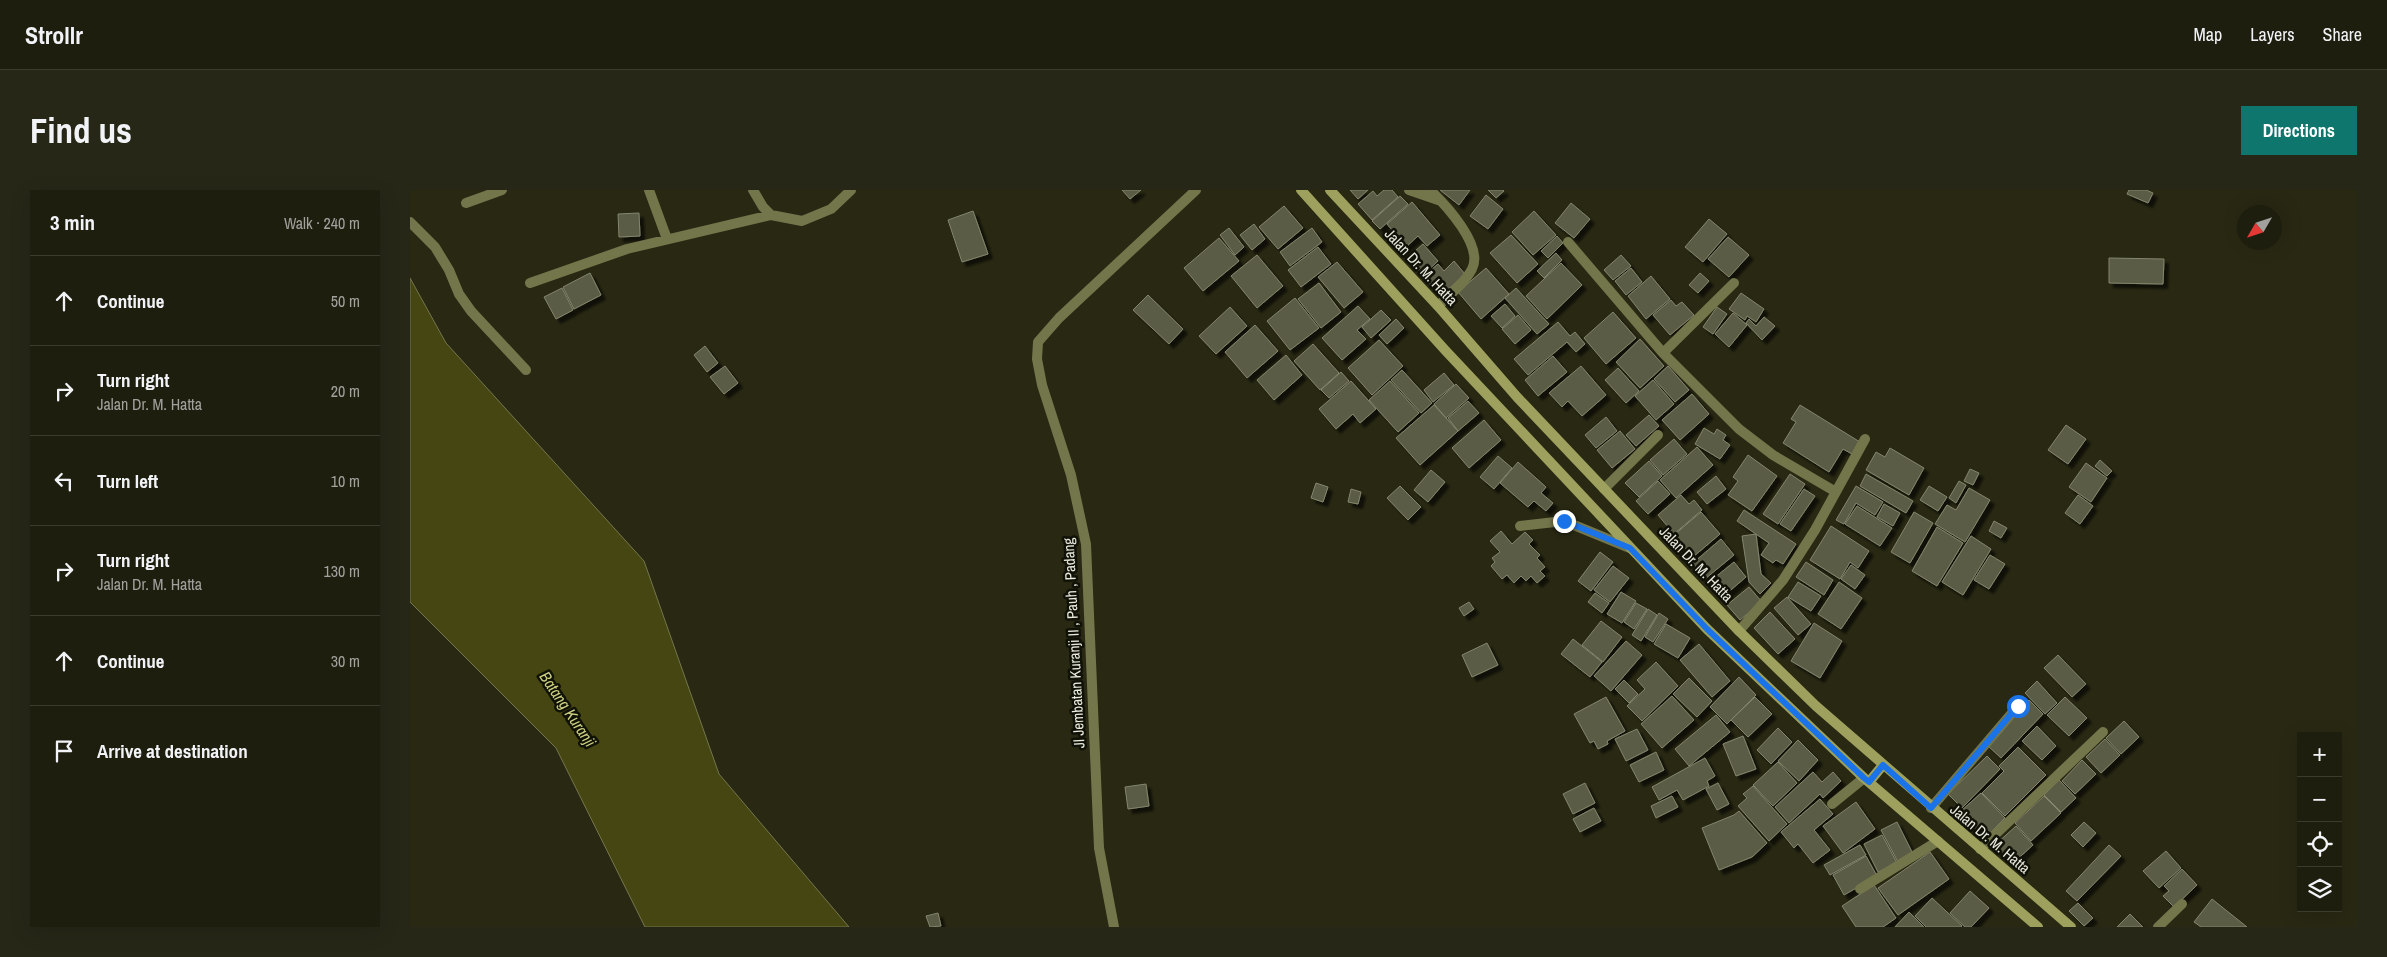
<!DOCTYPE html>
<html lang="en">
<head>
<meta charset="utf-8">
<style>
	body { margin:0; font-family:"Archivo Narrow",sans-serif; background:#262717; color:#f1f3f6 }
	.controls { position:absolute; right:15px; bottom:15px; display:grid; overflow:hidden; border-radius:0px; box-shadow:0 5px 20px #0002 }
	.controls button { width:45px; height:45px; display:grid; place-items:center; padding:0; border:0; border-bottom:1px solid #3c3c2e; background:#1e1e0e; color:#f1f3f6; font:25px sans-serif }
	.compass { position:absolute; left:1827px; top:15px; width:45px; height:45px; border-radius:50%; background:#1e1e0e; box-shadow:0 5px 20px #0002; rotate:231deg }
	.stop { position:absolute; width:15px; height:15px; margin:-11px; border:4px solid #1a73e8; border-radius:50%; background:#fff }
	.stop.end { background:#1a73e8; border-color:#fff; box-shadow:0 1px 5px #0008 }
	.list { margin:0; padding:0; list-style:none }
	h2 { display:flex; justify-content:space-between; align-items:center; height:65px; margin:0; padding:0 20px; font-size:21px }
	h2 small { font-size:16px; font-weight:400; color:#a1a29e }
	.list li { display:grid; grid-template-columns:32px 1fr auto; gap:15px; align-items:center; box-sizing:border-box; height:90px; padding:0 20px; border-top:1px solid #3c3c2e }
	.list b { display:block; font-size:19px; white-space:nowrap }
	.list p { margin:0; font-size:16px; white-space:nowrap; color:#a1a29e }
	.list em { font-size:16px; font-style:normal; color:#a1a29e }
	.icon { flex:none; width:28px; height:28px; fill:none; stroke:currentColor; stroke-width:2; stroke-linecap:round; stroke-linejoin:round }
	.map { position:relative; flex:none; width:1947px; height:737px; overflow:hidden; border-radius:0px }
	header { display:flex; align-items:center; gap:30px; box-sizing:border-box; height:70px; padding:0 25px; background:#1e1e0e; border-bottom:1px solid #3c3c2e }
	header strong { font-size:24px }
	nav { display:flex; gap:28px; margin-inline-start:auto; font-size:18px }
	.intro { display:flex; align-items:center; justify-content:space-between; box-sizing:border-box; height:120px; padding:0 30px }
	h1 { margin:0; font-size:35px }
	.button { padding:12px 22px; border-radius:0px; background:#0f766e; color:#fff; font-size:18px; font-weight:700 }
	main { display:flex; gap:30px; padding:0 30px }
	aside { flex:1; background:#1e1e0e; border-radius:0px; box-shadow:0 5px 20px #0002 }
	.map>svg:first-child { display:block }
</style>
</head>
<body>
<header>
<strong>Strollr</strong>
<nav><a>Map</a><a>Layers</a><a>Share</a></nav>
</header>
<div class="intro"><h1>Find us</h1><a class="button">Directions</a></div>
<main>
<aside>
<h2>3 min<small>Walk · 240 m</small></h2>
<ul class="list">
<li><svg class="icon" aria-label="ahead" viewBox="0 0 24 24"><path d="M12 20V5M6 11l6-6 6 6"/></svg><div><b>Continue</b></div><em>50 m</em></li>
<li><svg class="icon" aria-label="right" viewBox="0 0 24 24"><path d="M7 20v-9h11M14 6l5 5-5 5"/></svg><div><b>Turn right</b><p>Jalan Dr. M. Hatta</p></div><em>20 m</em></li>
<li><svg class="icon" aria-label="left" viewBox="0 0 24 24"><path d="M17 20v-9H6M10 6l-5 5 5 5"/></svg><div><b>Turn left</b></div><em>10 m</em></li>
<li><svg class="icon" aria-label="right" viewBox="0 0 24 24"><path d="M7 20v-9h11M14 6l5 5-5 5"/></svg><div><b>Turn right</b><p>Jalan Dr. M. Hatta</p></div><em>130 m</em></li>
<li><svg class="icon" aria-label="ahead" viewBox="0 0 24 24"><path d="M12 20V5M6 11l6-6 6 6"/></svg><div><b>Continue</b></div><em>30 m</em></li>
<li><svg class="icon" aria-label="arrive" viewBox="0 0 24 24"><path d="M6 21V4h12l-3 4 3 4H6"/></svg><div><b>Arrive at destination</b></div></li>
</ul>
</aside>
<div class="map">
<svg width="1947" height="737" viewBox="0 0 1947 737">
	<defs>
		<filter id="shadow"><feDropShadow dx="4.5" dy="4.5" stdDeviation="1" flood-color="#0009"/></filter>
	</defs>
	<rect width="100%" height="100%" fill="#282813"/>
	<path fill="#454611" stroke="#76774e" d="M 0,88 L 36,153 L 234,371 L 309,584 L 439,737 L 235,737 L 146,558 L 0,412 Z"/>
	<path fill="#5a5b44" stroke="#84866d" filter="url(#shadow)" d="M 712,0 L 731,0 L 720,9 Z
		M 940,0 L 958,0 L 948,9 Z
		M 974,0 L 982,0 L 988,7 L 962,30 L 948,14 L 963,1 L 967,6 Z
		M 1030,0 L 1060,0 L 1049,15 Z
		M 1078,0 L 1093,0 L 1094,1 L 1086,8 Z
		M 1719,0 L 1736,0 L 1743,3 L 1738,13 L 1717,4 Z
		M 1076,5 L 1093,19 L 1078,39 L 1060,26 Z
		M 990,6 L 998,14 L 970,39 L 962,31 Z
		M 1002,12 L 1030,45 L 1017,56 L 1008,46 L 996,57 L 977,34 Z
		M 1161,13 L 1180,29 L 1164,48 L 1145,33 Z
		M 874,16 L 893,38 L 868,59 L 849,37 Z
		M 563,21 L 578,64 L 552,72 L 538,30 Z
		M 1124,21 L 1146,45 L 1123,65 L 1102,42 Z
		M 229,23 L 230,46 L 209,47 L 208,24 Z
		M 1299,29 L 1317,44 L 1293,72 L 1275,57 Z
		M 844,34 L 855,49 L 842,60 L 830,45 Z
		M 819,38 L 834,57 L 825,65 L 810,45 Z
		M 902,38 L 912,52 L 880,76 L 870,62 Z
		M 1101,45 L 1128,74 L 1107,93 L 1080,63 Z
		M 1147,46 L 1153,53 L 1138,68 L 1131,61 Z
		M 1318,47 L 1339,65 L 1319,87 L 1298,69 Z
		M 809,48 L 829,71 L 793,101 L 774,78 Z
		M 1013,54 L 1028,71 L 1013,85 L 997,68 Z
		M 908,57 L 921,74 L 891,97 L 878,80 Z
		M 1146,63 L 1152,70 L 1134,88 L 1127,81 Z
		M 847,65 L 873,96 L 847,118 L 821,86 Z
		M 1211,65 L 1221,76 L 1203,90 L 1194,80 Z
		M 1699,68 L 1754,69 L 1753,94 L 1699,93 Z
		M 1044,71 L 1055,84 L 1031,106 L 1013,87 L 1028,74 L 1034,81 Z
		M 927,72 L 953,102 L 934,118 L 908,87 Z
		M 1151,73 L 1172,95 L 1137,129 L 1116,106 Z
		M 1076,78 L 1099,104 L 1071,129 L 1048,102 Z
		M 1221,78 L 1232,92 L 1216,105 L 1205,91 Z
		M 180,83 L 191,105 L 164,119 L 153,97 Z
		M 1290,83 L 1299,91 L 1288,103 L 1279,95 Z
		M 1241,86 L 1260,109 L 1236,129 L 1218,106 Z
		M 909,93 L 931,122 L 911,138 L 888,109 Z
		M 152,98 L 163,120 L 146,129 L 134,107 Z
		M 1106,98 L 1139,134 L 1127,144 L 1095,108 Z
		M 1331,103 L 1354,119 L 1346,132 L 1337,126 L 1335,130 L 1319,119 Z
		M 738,105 L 773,139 L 759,154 L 723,120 Z
		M 885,108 L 909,138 L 880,160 L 857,131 Z
		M 1261,110 L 1266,116 L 1272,112 L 1284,125 L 1260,145 L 1243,125 Z
		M 1095,114 L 1105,126 L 1092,138 L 1081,126 Z
		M 948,116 L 960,129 L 947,140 L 956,149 L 932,170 L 912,148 Z
		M 820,117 L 837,136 L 806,164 L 789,146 Z
		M 1307,117 L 1317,124 L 1303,144 L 1293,137 Z
		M 971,120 L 981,130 L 961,148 L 952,137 Z
		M 1203,122 L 1226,148 L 1196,174 L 1174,148 Z
		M 1323,123 L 1337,135 L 1319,157 L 1305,144 Z
		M 1108,125 L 1121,140 L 1105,154 L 1092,139 Z
		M 1354,127 L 1365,136 L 1352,150 L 1336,133 L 1339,129 L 1346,136 Z
		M 986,129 L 994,138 L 977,154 L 969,145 Z
		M 1148,132 L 1160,146 L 1165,142 L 1175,154 L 1166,162 L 1157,152 L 1118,185 L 1104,169 Z
		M 845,135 L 868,161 L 837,188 L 815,162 Z
		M 1230,149 L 1254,176 L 1230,198 L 1206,172 Z
		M 969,150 L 993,176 L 962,205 L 938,178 Z
		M 903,154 L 929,183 L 910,200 L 884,171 Z
		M 295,156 L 308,173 L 297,182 L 284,165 Z
		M 876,165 L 892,185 L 864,210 L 847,190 Z
		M 1143,166 L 1157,182 L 1128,206 L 1115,190 Z
		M 315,176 L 328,193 L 314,204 L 300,187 Z
		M 1171,176 L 1196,205 L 1172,226 L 1158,211 L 1152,217 L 1139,203 Z
		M 1258,176 L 1279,200 L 1265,212 L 1244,189 Z
		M 1208,178 L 1229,201 L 1216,213 L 1195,190 Z
		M 992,180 L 1022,213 L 1011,223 L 981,190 Z
		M 931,182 L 939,191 L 919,208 L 911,200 Z
		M 1034,183 L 1044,195 L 1023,212 L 1014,200 Z
		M 1243,190 L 1264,214 L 1246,230 L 1225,206 Z
		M 941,191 L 966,219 L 950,233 L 943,224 L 926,239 L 909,219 Z
		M 980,191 L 1009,223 L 988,242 L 959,210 Z
		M 1046,194 L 1059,208 L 1036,228 L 1024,214 Z
		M 1282,204 L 1299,224 L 1270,250 L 1252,230 Z
		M 1058,211 L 1069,223 L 1048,241 L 1038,228 Z
		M 1024,215 L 1048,241 L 1010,275 L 986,248 Z
		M 1390,215 L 1450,252 L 1442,264 L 1433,259 L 1419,282 L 1373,253 L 1386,232 L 1381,229 Z
		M 1239,225 L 1249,236 L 1226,256 L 1216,245 Z
		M 1196,227 L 1207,241 L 1186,258 L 1175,245 Z
		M 1074,230 L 1091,250 L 1059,278 L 1042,258 Z
		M 1656,235 L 1676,249 L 1658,274 L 1638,260 Z
		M 1294,238 L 1304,244 L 1307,239 L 1316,245 L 1313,250 L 1320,255 L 1310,269 L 1285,254 Z
		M 1210,241 L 1225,259 L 1202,278 L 1187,260 Z
		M 1264,249 L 1277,264 L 1253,285 L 1240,270 Z
		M 1287,257 L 1303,275 L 1266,308 L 1250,290 Z
		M 1480,258 L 1514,278 L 1499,305 L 1456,280 L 1466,262 L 1475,267 Z
		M 1338,265 L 1367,286 L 1342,321 L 1318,305 L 1328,291 L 1323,287 Z
		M 1088,266 L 1102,278 L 1084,299 L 1070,287 Z
		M 1690,270 L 1702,281 L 1697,286 L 1685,276 Z
		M 1239,271 L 1252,286 L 1229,307 L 1215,293 Z
		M 1108,272 L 1136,297 L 1131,303 L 1143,313 L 1136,321 L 1124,311 L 1118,317 L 1090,293 Z
		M 1676,273 L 1697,288 L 1681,312 L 1659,297 Z
		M 1560,279 L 1569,283 L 1563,295 L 1554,291 Z
		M 1021,280 L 1035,292 L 1018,312 L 1004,300 Z
		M 1380,284 L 1395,294 L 1368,334 L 1353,324 Z
		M 1456,284 L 1503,311 L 1496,323 L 1450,296 Z
		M 1306,286 L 1316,299 L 1297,314 L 1287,302 Z
		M 1248,291 L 1260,304 L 1238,324 L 1226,311 Z
		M 1549,291 L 1556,295 L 1546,313 L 1539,308 Z
		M 906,293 L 918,297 L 913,312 L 901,308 Z
		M 990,296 L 1011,317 L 998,330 L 977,308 Z
		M 1446,296 L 1473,312 L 1465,325 L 1446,313 L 1434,334 L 1426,330 Z
		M 1519,296 L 1537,307 L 1528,321 L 1510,310 Z
		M 1559,298 L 1580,310 L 1555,352 L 1525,334 L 1537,315 L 1546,320 Z
		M 941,299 L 951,302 L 948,314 L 938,312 Z
		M 1394,299 L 1405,306 L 1381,341 L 1370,334 Z
		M 1271,305 L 1279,314 L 1284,310 L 1292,320 L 1264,344 L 1248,325 Z
		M 1668,305 L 1683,316 L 1670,334 L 1655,323 Z
		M 1474,314 L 1490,323 L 1483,336 L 1467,327 Z
		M 1447,316 L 1482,338 L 1470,356 L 1435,334 Z
		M 1334,320 L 1386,354 L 1373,374 L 1366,370 L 1363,373 L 1351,365 L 1359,353 L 1327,331 Z
		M 1291,322 L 1310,344 L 1283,367 L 1264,345 Z
		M 1504,322 L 1523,333 L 1500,373 L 1481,362 Z
		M 1584,331 L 1597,338 L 1591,348 L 1579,341 Z
		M 1421,336 L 1459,361 L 1448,378 L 1440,372 L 1430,389 L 1400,370 Z
		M 1527,337 L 1553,353 L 1527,396 L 1502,381 Z
		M 1091,341 L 1102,354 L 1115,342 L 1123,350 L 1119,354 L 1130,365 L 1127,368 L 1135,377 L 1130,381 L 1135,386 L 1127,393 L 1121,386 L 1116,391 L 1111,386 L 1104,393 L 1097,385 L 1092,389 L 1081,376 L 1085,372 L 1082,368 L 1090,362 L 1080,351 Z
		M 1346,344 L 1351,384 L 1361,393 L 1350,404 L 1339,392 L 1332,346 Z
		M 1561,346 L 1581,359 L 1553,405 L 1532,392 Z
		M 1311,349 L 1324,365 L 1295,389 L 1283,373 Z
		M 1190,362 L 1203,372 L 1181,401 L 1168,391 Z
		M 1580,365 L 1595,374 L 1579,399 L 1564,390 Z
		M 1324,372 L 1336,387 L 1315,405 L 1303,389 Z
		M 1396,372 L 1423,390 L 1414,405 L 1386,387 Z
		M 1441,375 L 1455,385 L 1445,399 L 1431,389 Z
		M 1203,376 L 1219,388 L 1200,412 L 1184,400 Z
		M 1388,392 L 1411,406 L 1401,421 L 1378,407 Z
		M 1429,392 L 1452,408 L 1431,439 L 1408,424 Z
		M 1339,397 L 1352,412 L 1330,430 L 1317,415 Z
		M 1211,402 L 1226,411 L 1212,433 L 1197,424 Z
		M 1185,403 L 1199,413 L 1192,423 L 1178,412 Z
		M 1377,407 L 1401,434 L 1388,445 L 1364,418 Z
		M 1059,412 L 1064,419 L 1054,426 L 1049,418 Z
		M 1226,413 L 1237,419 L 1224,439 L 1214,432 Z
		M 1238,419 L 1247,425 L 1231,451 L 1222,445 Z
		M 1360,422 L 1385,449 L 1368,464 L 1344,438 Z
		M 1249,423 L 1258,429 L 1243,452 L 1235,447 Z
		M 1191,431 L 1212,447 L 1193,472 L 1172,455 Z
		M 1404,433 L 1432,451 L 1410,488 L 1381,471 Z
		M 1256,434 L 1280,448 L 1268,468 L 1244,454 Z
		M 1163,449 L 1192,472 L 1180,487 L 1151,464 Z
		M 1216,451 L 1232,465 L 1201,501 L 1184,486 Z
		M 1077,453 L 1088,475 L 1062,487 L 1052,465 Z
		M 1289,454 L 1320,491 L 1302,507 L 1270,470 Z
		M 1648,465 L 1676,494 L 1662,507 L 1634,478 Z
		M 1246,472 L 1268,496 L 1232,531 L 1217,516 L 1235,499 L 1227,490 Z
		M 1329,487 L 1346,505 L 1317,534 L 1300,517 Z
		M 1279,488 L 1302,511 L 1287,527 L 1263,504 Z
		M 1214,490 L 1228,504 L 1219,513 L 1205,499 Z
		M 1627,491 L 1647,513 L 1635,524 L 1615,503 Z
		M 1262,506 L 1284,530 L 1252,558 L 1231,534 Z
		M 1196,507 L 1215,541 L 1197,551 L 1198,554 L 1188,559 L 1184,551 L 1180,553 L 1164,524 Z
		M 1345,507 L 1362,524 L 1338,547 L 1321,530 Z
		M 1655,507 L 1677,528 L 1659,546 L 1637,525 Z
		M 1619,510 L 1633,524 L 1591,568 L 1577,555 Z
		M 1306,525 L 1320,542 L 1279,576 L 1265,559 Z
		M 1714,531 L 1729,547 L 1711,564 L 1696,548 Z
		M 1627,536 L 1646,556 L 1632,570 L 1612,551 Z
		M 1368,538 L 1382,552 L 1361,574 L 1347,560 Z
		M 1227,539 L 1238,560 L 1216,571 L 1205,549 Z
		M 1333,546 L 1346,579 L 1326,586 L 1313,554 Z
		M 1695,549 L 1710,565 L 1691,583 L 1676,567 Z
		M 1388,550 L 1408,570 L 1389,591 L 1368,571 Z
		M 1608,557 L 1636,585 L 1595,626 L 1572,603 L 1594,581 L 1589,576 Z
		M 1246,562 L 1254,580 L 1229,592 L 1220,575 Z
		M 1577,566 L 1590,579 L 1552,618 L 1538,604 Z
		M 1295,568 L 1305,586 L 1297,591 L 1299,596 L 1273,610 L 1267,600 L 1249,610 L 1242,597 Z
		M 1672,570 L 1686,584 L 1665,604 L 1652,591 Z
		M 1368,572 L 1387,593 L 1363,616 L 1343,595 Z
		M 1403,582 L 1412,592 L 1423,582 L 1431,591 L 1413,608 L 1410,604 L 1379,633 L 1365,617 Z
		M 1649,590 L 1666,608 L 1651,622 L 1634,605 Z
		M 1175,593 L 1185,613 L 1163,624 L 1153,604 Z
		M 1308,593 L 1319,614 L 1307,620 L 1296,599 Z
		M 736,594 L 739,616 L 718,619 L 715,597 Z
		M 1343,596 L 1377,634 L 1359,651 L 1328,616 L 1337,608 L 1333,604 Z
		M 1571,603 L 1595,628 L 1575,648 L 1550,622 Z
		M 1262,606 L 1268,617 L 1246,628 L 1241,616 Z
		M 1634,606 L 1651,623 L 1621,651 L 1605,633 Z
		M 1410,609 L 1423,624 L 1404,640 L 1420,660 L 1403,673 L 1388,654 L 1384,658 L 1371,642 Z
		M 1446,612 L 1465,639 L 1433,663 L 1413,636 Z
		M 1184,618 L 1191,631 L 1170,642 L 1163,629 Z
		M 1329,621 L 1357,653 L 1342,667 L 1309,680 L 1292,638 L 1324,625 Z
		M 1487,632 L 1503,664 L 1488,672 L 1471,640 Z
		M 1674,632 L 1686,643 L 1673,657 L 1661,645 Z
		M 1606,636 L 1623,655 L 1602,674 L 1585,655 Z
		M 1472,645 L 1487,673 L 1468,682 L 1454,654 Z
		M 1450,655 L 1456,665 L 1420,685 L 1414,675 Z
		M 1699,655 L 1711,666 L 1667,711 L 1656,701 Z
		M 1756,661 L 1771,678 L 1749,698 L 1733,681 Z
		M 1520,662 L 1539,689 L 1488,725 L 1468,698 Z
		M 1456,666 L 1467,686 L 1434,705 L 1423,685 Z
		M 1772,679 L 1787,695 L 1764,717 L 1753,706 L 1759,701 L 1754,696 Z
		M 1464,695 L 1486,728 L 1473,737 L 1446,737 L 1432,716 Z
		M 1560,701 L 1579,718 L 1561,737 L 1555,737 L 1540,723 Z
		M 1522,708 L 1552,736 L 1551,737 L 1516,737 L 1505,726 Z
		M 1802,709 L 1837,737 L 1791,737 L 1784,732 Z
		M 1668,713 L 1683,728 L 1674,736 L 1659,721 Z
		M 1499,722 L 1514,737 L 1485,737 Z
		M 528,723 L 531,736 L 520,737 L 516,726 Z
		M 1720,724 L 1733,737 L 1707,737 Z"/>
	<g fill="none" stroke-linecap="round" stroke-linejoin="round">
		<path stroke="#73754b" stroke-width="10" d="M 239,0 L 257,49
			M 343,0 L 353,17 L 361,25 L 392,31 L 421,19 L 441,0
			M 999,0 L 1028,10
			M 1020,0 C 1036,15 1074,56 1062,79 C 1055,93 1039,105 1028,116
			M 56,13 L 92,0
			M 0,32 L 25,57 L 39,80 L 49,104 L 61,121 L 116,180
			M 1158,52 L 1253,163 L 1329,239 L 1363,265 L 1426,302
			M 120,93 L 217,59 L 361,25
			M 1253,163 L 1324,93
			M 1194,299 L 1248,245
			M 1110,336 L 1154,331 L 1220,358
			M 1329,441 L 1373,390 L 1405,340 L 1455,249
			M 1422,614 L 1454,588
			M 1521,618 L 1608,516
			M 1570,659 L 1693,542
			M 1450,699 L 1528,651
			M 1748,737 L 1772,714"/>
		<path stroke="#73754b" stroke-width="10" d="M 704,737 L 689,658 L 676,354 L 661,285 L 632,195 L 627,169 L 628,152 L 649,128 L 786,0"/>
		<path stroke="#9ea15d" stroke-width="10" d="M 891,0 L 1035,160 L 1297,439 L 1454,588 L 1628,737
			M 920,0 L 1028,116 L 1107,207 L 1329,441 L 1406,516 L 1661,737
			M 1459,592 L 1473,575"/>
	</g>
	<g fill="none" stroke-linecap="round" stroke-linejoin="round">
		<path stroke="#1a73e8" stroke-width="6" d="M 1154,331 L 1220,358 L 1297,439 L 1454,588 L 1459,592 L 1473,575 L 1521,618 L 1608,516"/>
	</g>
	<g text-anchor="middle" stroke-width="5" stroke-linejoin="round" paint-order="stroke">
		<g font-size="15" fill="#e9eadd" stroke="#101107">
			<text transform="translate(1011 77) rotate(47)" y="5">Jalan Dr. M. Hatta</text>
			<text transform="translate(1286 374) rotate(46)" y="5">Jalan Dr. M. Hatta</text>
			<text transform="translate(664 453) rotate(-93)" y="5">Jl Jembatan Kuranji II , Pauh , Padang</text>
			<text transform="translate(1580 649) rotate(40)" y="5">Jalan Dr. M. Hatta</text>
		</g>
		<g font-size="16" font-style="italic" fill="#ced181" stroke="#101107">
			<text transform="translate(158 519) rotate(56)" y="6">Batang Kuranji</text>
		</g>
	</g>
</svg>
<div class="controls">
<button>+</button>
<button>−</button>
<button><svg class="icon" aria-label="locate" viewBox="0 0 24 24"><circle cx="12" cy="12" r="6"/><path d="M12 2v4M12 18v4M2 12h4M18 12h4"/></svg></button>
<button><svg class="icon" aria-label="layers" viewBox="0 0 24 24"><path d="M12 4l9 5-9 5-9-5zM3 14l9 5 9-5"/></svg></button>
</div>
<svg class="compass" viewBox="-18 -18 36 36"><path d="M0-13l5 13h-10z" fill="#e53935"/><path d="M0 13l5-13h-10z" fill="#a1a29e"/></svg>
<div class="stop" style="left:1608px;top:516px"></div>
<div class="stop end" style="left:1154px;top:331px"></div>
</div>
</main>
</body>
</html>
